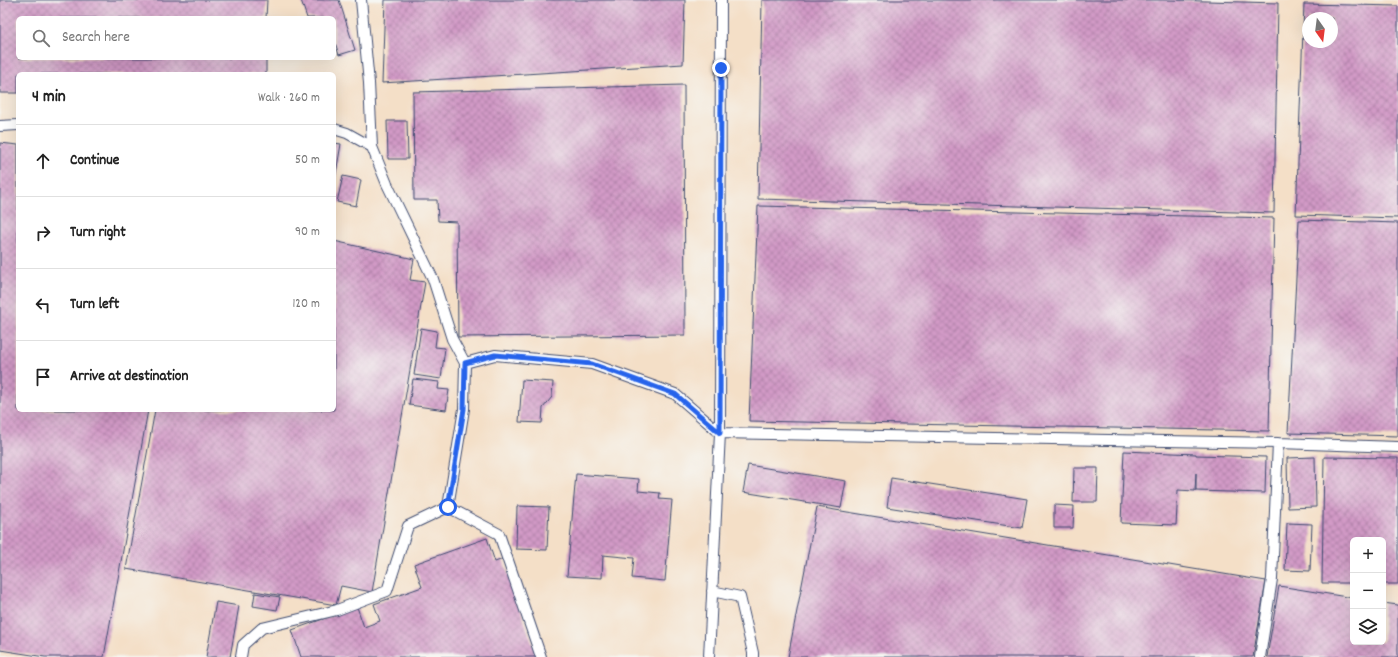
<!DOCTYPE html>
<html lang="en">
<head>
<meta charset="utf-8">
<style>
	body { margin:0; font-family:Dekko,sans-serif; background:#f2f2f2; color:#222 }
	.controls { position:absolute; right:12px; bottom:12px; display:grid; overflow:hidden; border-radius:6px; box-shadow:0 4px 16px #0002 }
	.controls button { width:36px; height:36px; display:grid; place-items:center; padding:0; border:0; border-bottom:1px solid #e0e0e0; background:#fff; color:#222; font:20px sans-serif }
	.compass { position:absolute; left:1302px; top:12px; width:36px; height:36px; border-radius:50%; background:#fff; box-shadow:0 4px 16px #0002; rotate:166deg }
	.stop { position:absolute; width:12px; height:12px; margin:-9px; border:3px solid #2563eb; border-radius:50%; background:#fff }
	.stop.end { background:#2563eb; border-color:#fff; box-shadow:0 1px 4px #0008 }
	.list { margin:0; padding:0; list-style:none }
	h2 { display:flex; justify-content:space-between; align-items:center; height:52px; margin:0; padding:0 16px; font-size:17px }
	h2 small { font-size:13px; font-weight:400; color:#767676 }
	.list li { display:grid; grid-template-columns:26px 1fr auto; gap:12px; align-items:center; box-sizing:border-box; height:72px; padding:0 16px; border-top:1px solid #e0e0e0 }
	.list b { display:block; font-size:15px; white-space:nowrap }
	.list em { font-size:13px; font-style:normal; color:#767676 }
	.icon { flex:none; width:22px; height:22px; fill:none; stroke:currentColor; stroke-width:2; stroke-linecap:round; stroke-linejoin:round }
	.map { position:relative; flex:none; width:1398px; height:657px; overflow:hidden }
	.search { position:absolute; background:#fff; box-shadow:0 4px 16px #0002; left:16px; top:16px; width:320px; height:44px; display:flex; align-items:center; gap:10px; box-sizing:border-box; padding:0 14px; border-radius:6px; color:#767676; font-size:15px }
	.panel { position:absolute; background:#fff; box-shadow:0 4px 16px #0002; left:16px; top:72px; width:320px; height:340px; border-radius:6px }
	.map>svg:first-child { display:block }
</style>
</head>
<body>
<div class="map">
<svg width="1398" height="657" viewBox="0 0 1398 657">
	<defs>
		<pattern id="building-cross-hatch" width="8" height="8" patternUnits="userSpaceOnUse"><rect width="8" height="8" fill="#d29ac6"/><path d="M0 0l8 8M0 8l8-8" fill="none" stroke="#aa7ea4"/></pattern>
	</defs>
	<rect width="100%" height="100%" fill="#f6f6f2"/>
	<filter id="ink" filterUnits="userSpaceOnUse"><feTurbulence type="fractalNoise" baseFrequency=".025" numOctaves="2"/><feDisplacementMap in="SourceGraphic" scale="8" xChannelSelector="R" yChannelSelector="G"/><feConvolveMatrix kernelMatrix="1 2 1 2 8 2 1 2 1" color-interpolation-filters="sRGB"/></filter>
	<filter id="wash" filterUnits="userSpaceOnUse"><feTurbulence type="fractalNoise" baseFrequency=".012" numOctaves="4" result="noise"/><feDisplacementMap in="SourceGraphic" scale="16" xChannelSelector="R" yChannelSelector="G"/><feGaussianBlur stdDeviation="0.9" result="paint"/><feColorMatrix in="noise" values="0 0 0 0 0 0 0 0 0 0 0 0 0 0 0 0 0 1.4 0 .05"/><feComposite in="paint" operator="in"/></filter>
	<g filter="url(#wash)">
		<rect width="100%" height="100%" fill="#f4dfc7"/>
		<g id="blocks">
			<path fill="url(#building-cross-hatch)" fill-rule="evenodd" d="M 0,0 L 267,0 L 266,18 L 18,18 L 18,58 L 266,58 L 266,74 L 18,74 L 18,93 L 0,93 Z
				M 301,0 L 339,0 L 355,50 L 339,55 L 334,39 L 334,18 L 307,18 Z
				M 385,0 L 685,0 L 683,64 L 382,83 Z
				M 762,0 L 1170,0 L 1278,3 L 1274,213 L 758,199 Z
				M 1304,4 L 1398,6 L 1398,218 L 1296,215 ZM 1308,18 L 1332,18 L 1332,42 L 1308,42 Z
				M 684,85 L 685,335 L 458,337 L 457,222 L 438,221 L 437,200 L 414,200 L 413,92 Z
				M 387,121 L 407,121 L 408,159 L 388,159 Z
				M 0,143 L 18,145 L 18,410 L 148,410 L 104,657 L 45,657 L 0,650 Z
				M 334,143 L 341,144 L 335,179 L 334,179 Z
				M 343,176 L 361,180 L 356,206 L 337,202 Z
				M 758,206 L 1274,218 L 1269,431 L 749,421 Z
				M 1299,220 L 1398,223 L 1398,436 L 1288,433 Z
				M 334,241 L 414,259 L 410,280 L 425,282 L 372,592 L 341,586 L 336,605 L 126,569 L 155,410 L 334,410 Z
				M 421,328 L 437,331 L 435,347 L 445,348 L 441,379 L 414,375 Z
				M 413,379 L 439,382 L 438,389 L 449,390 L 446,410 L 409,405 Z
				M 522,380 L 553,382 L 552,397 L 543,408 L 542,423 L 519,422 Z
				M 1124,451 L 1196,454 L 1196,455 L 1266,457 L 1265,493 L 1196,491 L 1196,473 L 1195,491 L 1178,490 L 1176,525 L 1121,523 Z
				M 1315,457 L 1316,507 L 1288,508 L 1287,458 Z
				M 1324,457 L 1398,458 L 1398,584 L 1383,584 L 1383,540 L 1353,540 L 1353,583 L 1322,583 Z
				M 748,465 L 846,481 L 841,508 L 743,492 Z
				M 1074,468 L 1098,468 L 1097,502 L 1073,502 Z
				M 576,474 L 639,479 L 638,491 L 660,493 L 659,499 L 672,500 L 665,581 L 632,578 L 634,558 L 603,555 L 602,578 L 567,576 Z
				M 891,478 L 1027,499 L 1022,528 L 887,507 Z
				M 1054,505 L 1074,506 L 1073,528 L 1054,528 Z
				M 517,506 L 549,507 L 547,550 L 516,549 Z
				M 817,507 L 1266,581 L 1253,657 L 788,657 Z
				M 1287,523 L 1312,524 L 1310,571 L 1285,570 Z
				M 487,538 L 495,562 L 503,559 L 537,657 L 301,657 L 292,630 L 357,607 L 364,627 L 380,621 L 374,604 L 422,587 L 414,564 Z
				M 1279,586 L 1353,598 L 1353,642 L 1383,642 L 1383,603 L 1398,605 L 1398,657 L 1267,657 Z
				M 255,593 L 280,597 L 277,610 L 253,606 Z
				M 216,602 L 239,606 L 230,657 L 206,657 Z"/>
		</g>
	</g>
	<g filter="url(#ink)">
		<use href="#blocks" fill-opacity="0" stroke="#3c496e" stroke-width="1"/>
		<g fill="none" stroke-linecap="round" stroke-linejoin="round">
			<g stroke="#3c496e" stroke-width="12">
				<path id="lane" d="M 361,0 L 369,83 L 372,147 L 387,184 L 433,279 L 452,339 L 465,363 L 495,355 L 592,364 L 675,394 L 720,433 L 1278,443 L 1398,447
					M 0,126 L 18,125
					M 334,129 L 347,133 L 372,147
					M 465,363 L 464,409 L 448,507 L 499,534 L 541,657
					M 712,591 L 740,597 L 753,653 L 753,657
					M 241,657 L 243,645 L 262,628 L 337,610 L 387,591 L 408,526 L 448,507
					M 709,657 L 720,433 L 721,0
					M 1260,657 L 1272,579 L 1278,443"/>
			</g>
			<use href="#lane" stroke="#fff" stroke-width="10"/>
		</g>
	</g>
	<g fill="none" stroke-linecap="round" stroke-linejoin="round" filter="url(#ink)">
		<path stroke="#2563eb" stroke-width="5" d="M 448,507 L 464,409 L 465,363 L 495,355 L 592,364 L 675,394 L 720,433 L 721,68"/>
	</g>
</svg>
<div class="controls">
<button>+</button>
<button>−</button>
<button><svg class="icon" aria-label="layers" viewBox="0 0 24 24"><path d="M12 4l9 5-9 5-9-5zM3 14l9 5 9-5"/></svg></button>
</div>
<svg class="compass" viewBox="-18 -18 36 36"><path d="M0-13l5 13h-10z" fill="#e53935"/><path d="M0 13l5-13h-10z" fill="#767676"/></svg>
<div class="stop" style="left:448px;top:507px"></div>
<div class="stop end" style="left:721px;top:68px"></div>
<div class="search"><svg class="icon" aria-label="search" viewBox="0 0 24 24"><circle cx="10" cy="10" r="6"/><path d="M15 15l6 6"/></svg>Search here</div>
<section class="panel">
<h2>4 min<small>Walk · 260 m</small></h2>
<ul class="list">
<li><svg class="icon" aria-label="ahead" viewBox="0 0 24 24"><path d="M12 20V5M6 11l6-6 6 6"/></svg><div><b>Continue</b></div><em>50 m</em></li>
<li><svg class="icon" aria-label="right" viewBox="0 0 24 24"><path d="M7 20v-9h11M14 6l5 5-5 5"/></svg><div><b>Turn right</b></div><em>90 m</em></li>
<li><svg class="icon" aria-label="left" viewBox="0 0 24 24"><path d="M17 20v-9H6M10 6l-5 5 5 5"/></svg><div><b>Turn left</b></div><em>120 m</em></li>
<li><svg class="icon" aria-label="arrive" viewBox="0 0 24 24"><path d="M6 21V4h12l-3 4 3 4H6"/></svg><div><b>Arrive at destination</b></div></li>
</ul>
</section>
</div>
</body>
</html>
